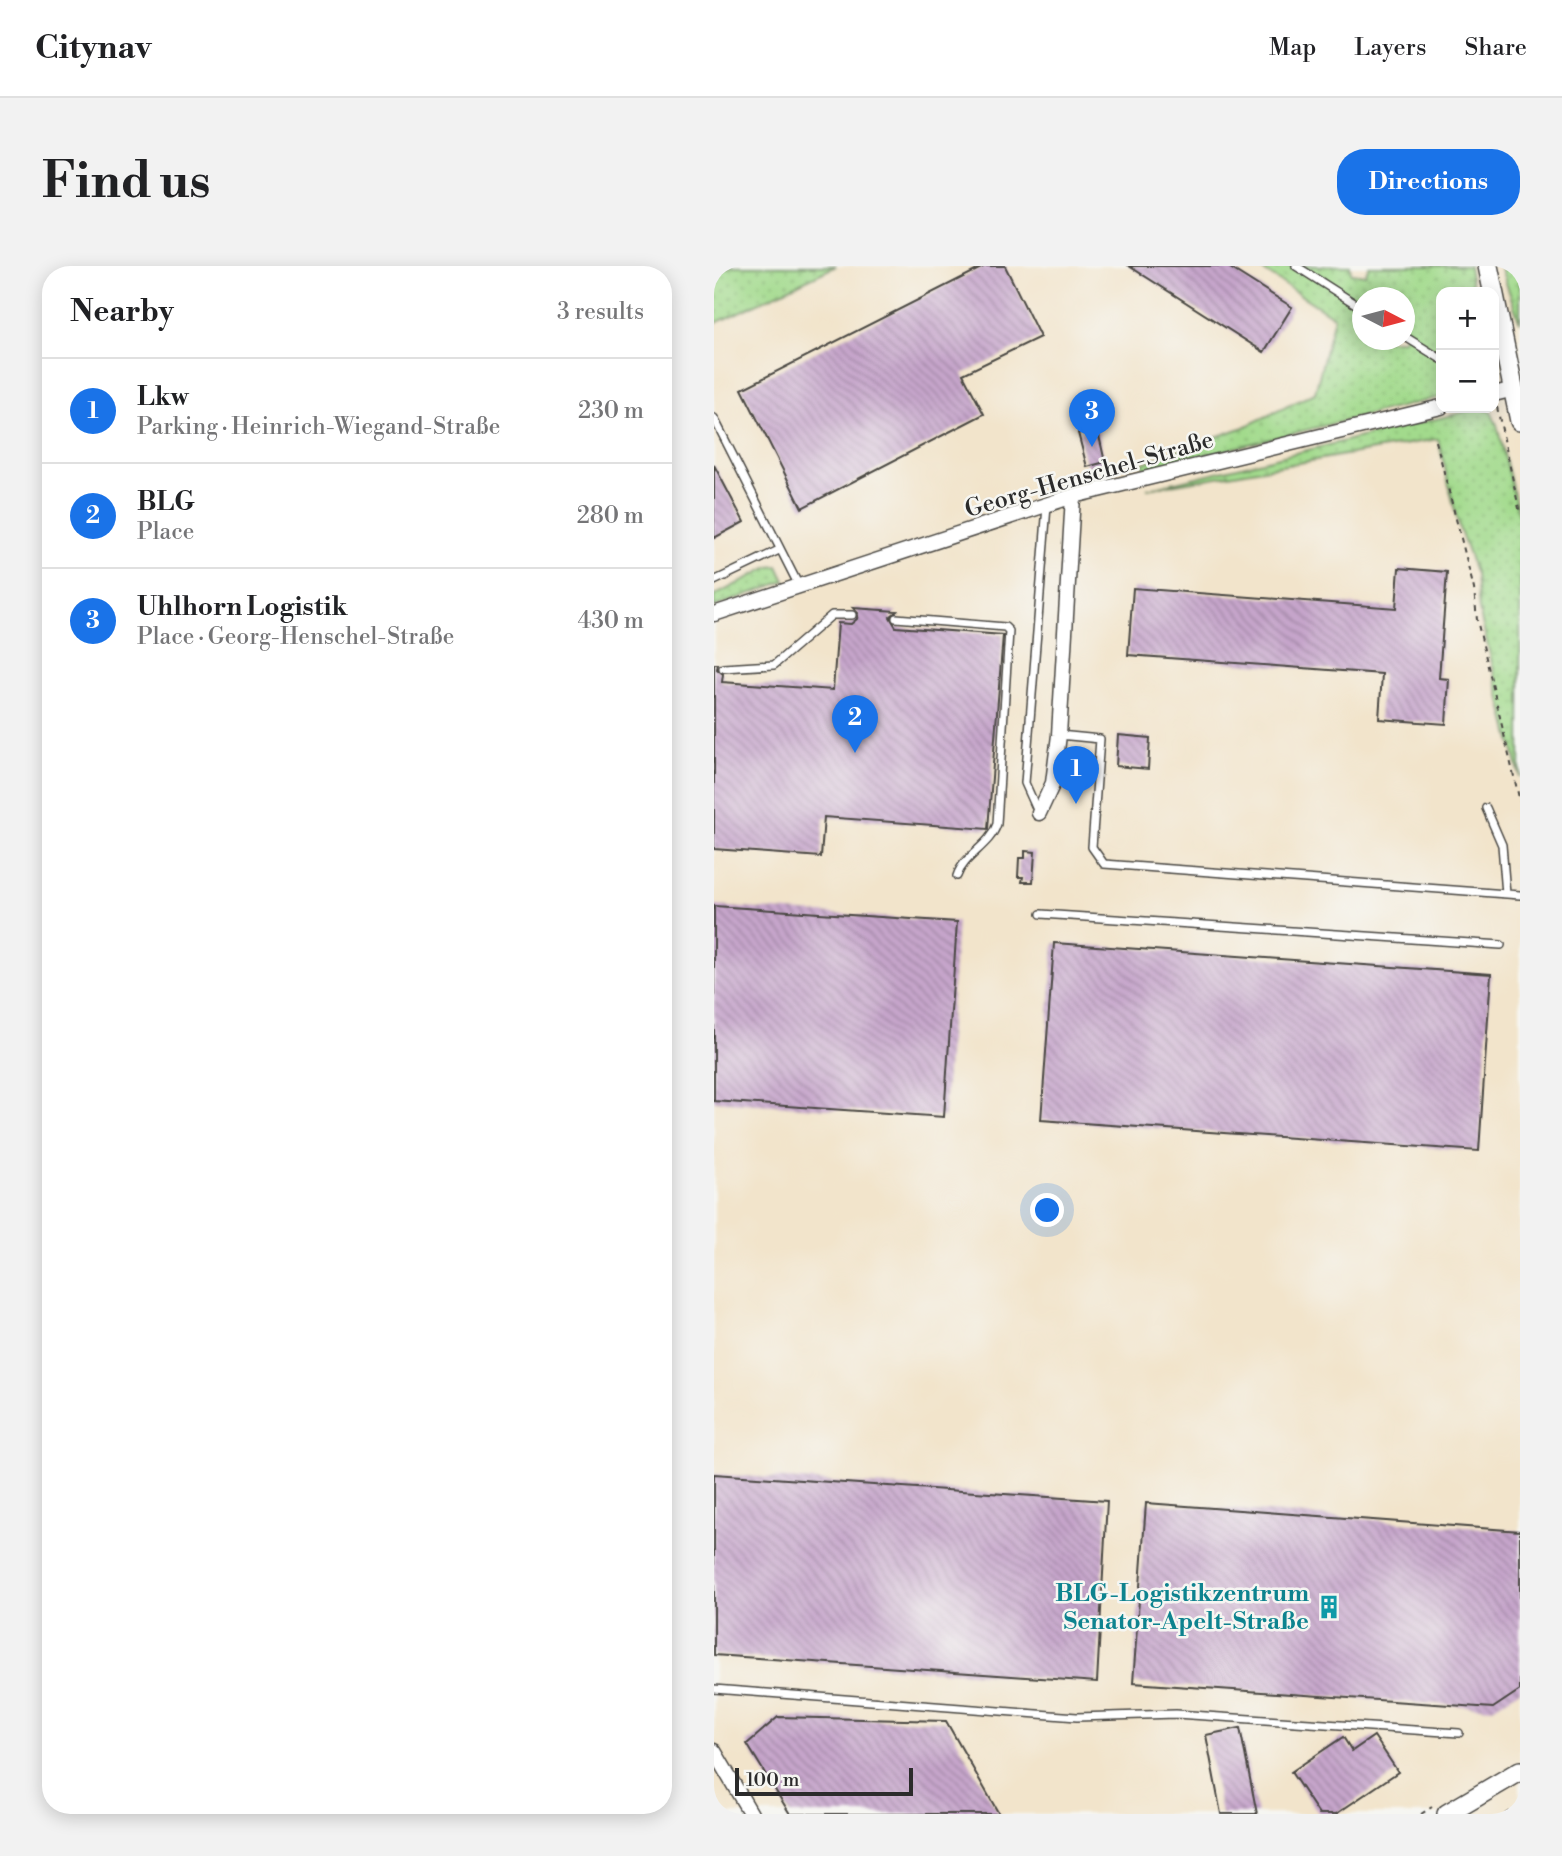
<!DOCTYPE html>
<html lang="en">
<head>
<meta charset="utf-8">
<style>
	body { margin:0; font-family:"Libre Bodoni",serif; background:#f2f2f2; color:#202124 }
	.controls { position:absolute; right:21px; top:21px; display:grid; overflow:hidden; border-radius:14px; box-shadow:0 4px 18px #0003 }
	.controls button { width:63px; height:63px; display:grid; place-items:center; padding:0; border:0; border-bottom:2px solid #e0e0e0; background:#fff; color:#202124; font:35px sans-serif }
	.compass { position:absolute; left:638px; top:21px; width:63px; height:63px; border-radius:50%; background:#fff; box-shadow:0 4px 18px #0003; rotate:96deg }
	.scale { position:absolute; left:21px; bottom:18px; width:178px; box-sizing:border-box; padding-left:7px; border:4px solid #2b2b2b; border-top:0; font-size:19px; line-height:24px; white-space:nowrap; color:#2b2b2b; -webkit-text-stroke:5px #f6f6f2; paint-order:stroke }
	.you { position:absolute; left:334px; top:945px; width:24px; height:24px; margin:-18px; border:5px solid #fff; border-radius:50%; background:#1a73e8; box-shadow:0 0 0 10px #1a73e833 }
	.badge { display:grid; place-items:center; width:46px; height:46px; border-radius:50%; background:#1a73e8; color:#fff; font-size:23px; font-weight:700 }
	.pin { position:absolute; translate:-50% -58px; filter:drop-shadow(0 2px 4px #0008) }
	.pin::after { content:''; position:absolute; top:37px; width:24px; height:21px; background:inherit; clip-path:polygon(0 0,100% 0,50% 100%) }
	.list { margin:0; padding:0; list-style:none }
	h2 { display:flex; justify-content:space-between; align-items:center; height:91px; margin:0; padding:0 28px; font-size:30px }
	h2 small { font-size:23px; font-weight:400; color:#757577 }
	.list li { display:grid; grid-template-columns:46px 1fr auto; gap:21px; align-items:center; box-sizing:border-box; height:105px; padding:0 28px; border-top:2px solid #e0e0e0 }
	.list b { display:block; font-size:26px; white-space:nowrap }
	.list p { margin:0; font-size:23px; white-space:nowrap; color:#757577 }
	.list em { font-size:23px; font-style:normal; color:#757577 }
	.map { position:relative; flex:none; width:806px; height:1548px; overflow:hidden; border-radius:28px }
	header { display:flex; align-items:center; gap:42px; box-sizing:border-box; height:98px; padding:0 35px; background:#fff; border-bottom:2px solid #e0e0e0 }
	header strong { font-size:33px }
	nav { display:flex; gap:38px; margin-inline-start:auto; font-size:24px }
	.intro { display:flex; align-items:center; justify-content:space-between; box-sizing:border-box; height:168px; padding:0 42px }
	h1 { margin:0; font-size:49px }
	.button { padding:18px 32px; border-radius:28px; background:#1a73e8; color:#fff; font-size:24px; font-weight:700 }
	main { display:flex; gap:42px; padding:0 42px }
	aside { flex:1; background:#fff; border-radius:28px; box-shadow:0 4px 18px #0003 }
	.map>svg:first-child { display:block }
</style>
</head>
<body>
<header>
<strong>Citynav</strong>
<nav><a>Map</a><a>Layers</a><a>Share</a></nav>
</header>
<div class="intro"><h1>Find us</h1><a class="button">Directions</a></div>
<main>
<aside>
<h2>Nearby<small>3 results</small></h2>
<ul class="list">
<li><span class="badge">1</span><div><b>Lkw</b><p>Parking · Heinrich-Wiegand-Straße</p></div><em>230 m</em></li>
<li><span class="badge">2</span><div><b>BLG</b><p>Place</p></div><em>280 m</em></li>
<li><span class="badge">3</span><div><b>Uhlhorn Logistik</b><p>Place · Georg-Henschel-Straße</p></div><em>430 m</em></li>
</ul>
</aside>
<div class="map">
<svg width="806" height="1548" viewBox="0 0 806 1548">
	<defs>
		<pattern id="grass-dots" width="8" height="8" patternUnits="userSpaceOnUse" patternTransform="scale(1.75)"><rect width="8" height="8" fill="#a2da8c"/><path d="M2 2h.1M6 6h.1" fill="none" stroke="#8cbb79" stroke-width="1.8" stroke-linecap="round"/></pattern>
		<pattern id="building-back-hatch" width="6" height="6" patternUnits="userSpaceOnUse" patternTransform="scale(1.75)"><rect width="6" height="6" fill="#c6a5cb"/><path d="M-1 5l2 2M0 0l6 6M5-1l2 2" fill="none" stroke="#a187a5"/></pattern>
	</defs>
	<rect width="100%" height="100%" fill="#f6f6f2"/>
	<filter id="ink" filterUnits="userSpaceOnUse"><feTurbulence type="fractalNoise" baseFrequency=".0143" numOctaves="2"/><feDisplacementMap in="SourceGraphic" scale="14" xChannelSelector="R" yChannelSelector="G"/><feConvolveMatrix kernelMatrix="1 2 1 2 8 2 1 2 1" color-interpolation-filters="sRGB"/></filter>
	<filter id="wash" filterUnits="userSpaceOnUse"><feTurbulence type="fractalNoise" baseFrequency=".00686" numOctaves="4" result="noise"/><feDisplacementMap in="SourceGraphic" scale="28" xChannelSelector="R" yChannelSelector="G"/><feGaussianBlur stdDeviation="1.57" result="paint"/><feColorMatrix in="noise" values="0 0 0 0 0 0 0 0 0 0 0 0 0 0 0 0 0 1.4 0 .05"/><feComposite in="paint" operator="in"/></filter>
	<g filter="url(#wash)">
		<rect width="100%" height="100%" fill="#f2e4cb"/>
		<path fill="url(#grass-dots)" stroke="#66825c" stroke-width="2" fill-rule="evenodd" d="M 18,0 L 122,0 L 0,58 L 0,8 Z
			M 542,0 L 636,0 L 637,7 L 651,9 L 655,0 L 755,0 L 759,26 L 727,26 L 727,131 L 430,204 L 429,197 L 530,161 L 601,127 L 620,51 ZM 648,32 L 690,32 L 690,74 L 648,74 Z
			M 786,0 L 806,0 L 806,57 Z
			M 767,142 L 777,146 L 783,159 L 806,254 L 806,511 L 765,344 L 762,309 L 745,262 L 724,173 L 433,223 Z
			M 64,300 L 71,315 L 0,341 L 0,330 L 55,301 Z"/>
		<g id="blocks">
			<path fill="url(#building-back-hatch)" d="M 271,0 L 291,0 L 326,71 L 249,108 L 270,148 L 88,242 L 28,123 Z
				M 415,0 L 513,0 L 578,41 L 550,86 Z
				M 383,161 L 391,196 L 373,201 L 364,167 Z
				M 0,199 L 30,256 L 0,272 Z
				M 685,302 L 733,306 L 725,412 L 735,413 L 732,458 L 665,453 L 668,408 L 414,389 L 419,322 L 682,342 Z
				M 139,342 L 183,345 L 176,351 L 182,361 L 289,369 L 274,563 L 110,551 L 107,591 L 0,583 L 0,398 L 4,398 L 3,403 L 9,408 L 8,416 L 119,424 L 124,357 L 137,358 L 143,353 L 144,347 Z
				M 404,469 L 436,472 L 434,503 L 402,500 Z
				M 311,585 L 321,586 L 319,616 L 308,616 L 309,611 L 304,611 L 305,592 L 311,592 Z
				M 0,640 L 243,656 L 230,851 L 0,835 Z
				M 340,677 L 777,708 L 765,885 L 327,854 Z
				M 0,1208 L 393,1235 L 383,1416 L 0,1389 Z
				M 432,1237 L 806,1265 L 806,1424 L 779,1442 L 419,1417 Z
				M 64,1451 L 232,1455 L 285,1548 L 76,1548 L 33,1478 Z
				M 526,1462 L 543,1548 L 507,1548 L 492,1469 Z
				M 660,1470 L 684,1506 L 622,1548 L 605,1548 L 577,1506 L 629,1471 L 638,1485 Z"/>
		</g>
	</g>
	<g filter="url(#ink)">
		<use href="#blocks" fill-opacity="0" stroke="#494743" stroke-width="2"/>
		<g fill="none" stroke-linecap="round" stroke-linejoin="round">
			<g stroke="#494743" stroke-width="10">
				<path id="lane" d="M 582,0 L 648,42
					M 690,70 L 727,93
					M 0,152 L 85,320
					M 0,315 L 65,284
					M 182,352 L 291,361 L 295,365 L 283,558 C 276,580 250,589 243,610
					M 9,402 L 60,399 L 118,349 L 138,349
					M 345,469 L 386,473 L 378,581 L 390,598 L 806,629
					M 772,542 L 788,579 L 792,628
					M 324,546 L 311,517 L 333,240
					M 327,648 L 787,679
					M 0,1423 L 363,1451 L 462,1448 L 745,1467"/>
			</g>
			<g stroke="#494743" stroke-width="17">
				<path id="street" d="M 780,128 L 800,123
					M 0,348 L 359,230 L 727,141
					M 325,547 L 339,517 L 345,469 L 359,230
					M 0,1485 L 37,1548"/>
			</g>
			<g stroke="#494743" stroke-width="22">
				<path id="secondary" d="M 774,0 L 806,155
					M 733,1548 L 806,1505"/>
			</g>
			<path stroke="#494743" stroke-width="2" stroke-dasharray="5 5" stroke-linecap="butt" d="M 783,141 L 806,247
				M 722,175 L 760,323 L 763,354 L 806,536
				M 707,1548 L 718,1541
				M 791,1548 L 806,1539"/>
			<use href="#lane" stroke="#fff" stroke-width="7"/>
			<use href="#street" stroke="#fff" stroke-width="14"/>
			<use href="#secondary" stroke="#fff" stroke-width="19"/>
		</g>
	</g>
	<defs>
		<g id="building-bare" transform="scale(1.89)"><path d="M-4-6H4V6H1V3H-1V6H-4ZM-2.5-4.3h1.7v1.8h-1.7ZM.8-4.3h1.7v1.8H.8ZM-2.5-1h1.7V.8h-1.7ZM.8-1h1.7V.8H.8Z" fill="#0f9aa8" stroke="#f6f6f2" stroke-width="2.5" paint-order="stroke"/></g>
	</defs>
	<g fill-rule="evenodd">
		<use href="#building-bare" x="615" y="1341"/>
	</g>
	<g text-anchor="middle" stroke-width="5" stroke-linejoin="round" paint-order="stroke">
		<g font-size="24" fill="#2b2b2b" stroke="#f6f6f2">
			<text transform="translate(375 208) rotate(-16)" y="8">Georg-Henschel-Straße</text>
		</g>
		<g font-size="24" font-weight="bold" fill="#0d838f" stroke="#f6f6f2" text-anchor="end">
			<text x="595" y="1335">BLG-Logistikzentrum<tspan x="595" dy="28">Senator-Apelt-Straße</tspan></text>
		</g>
	</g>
</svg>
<div class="controls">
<button>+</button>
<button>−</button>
</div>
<svg class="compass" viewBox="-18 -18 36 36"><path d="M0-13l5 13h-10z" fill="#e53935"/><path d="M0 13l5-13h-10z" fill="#757577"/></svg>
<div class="scale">100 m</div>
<div class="you"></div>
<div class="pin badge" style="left:362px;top:538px">1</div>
<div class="pin badge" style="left:141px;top:487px">2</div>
<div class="pin badge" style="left:378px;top:181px">3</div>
</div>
</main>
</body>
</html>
